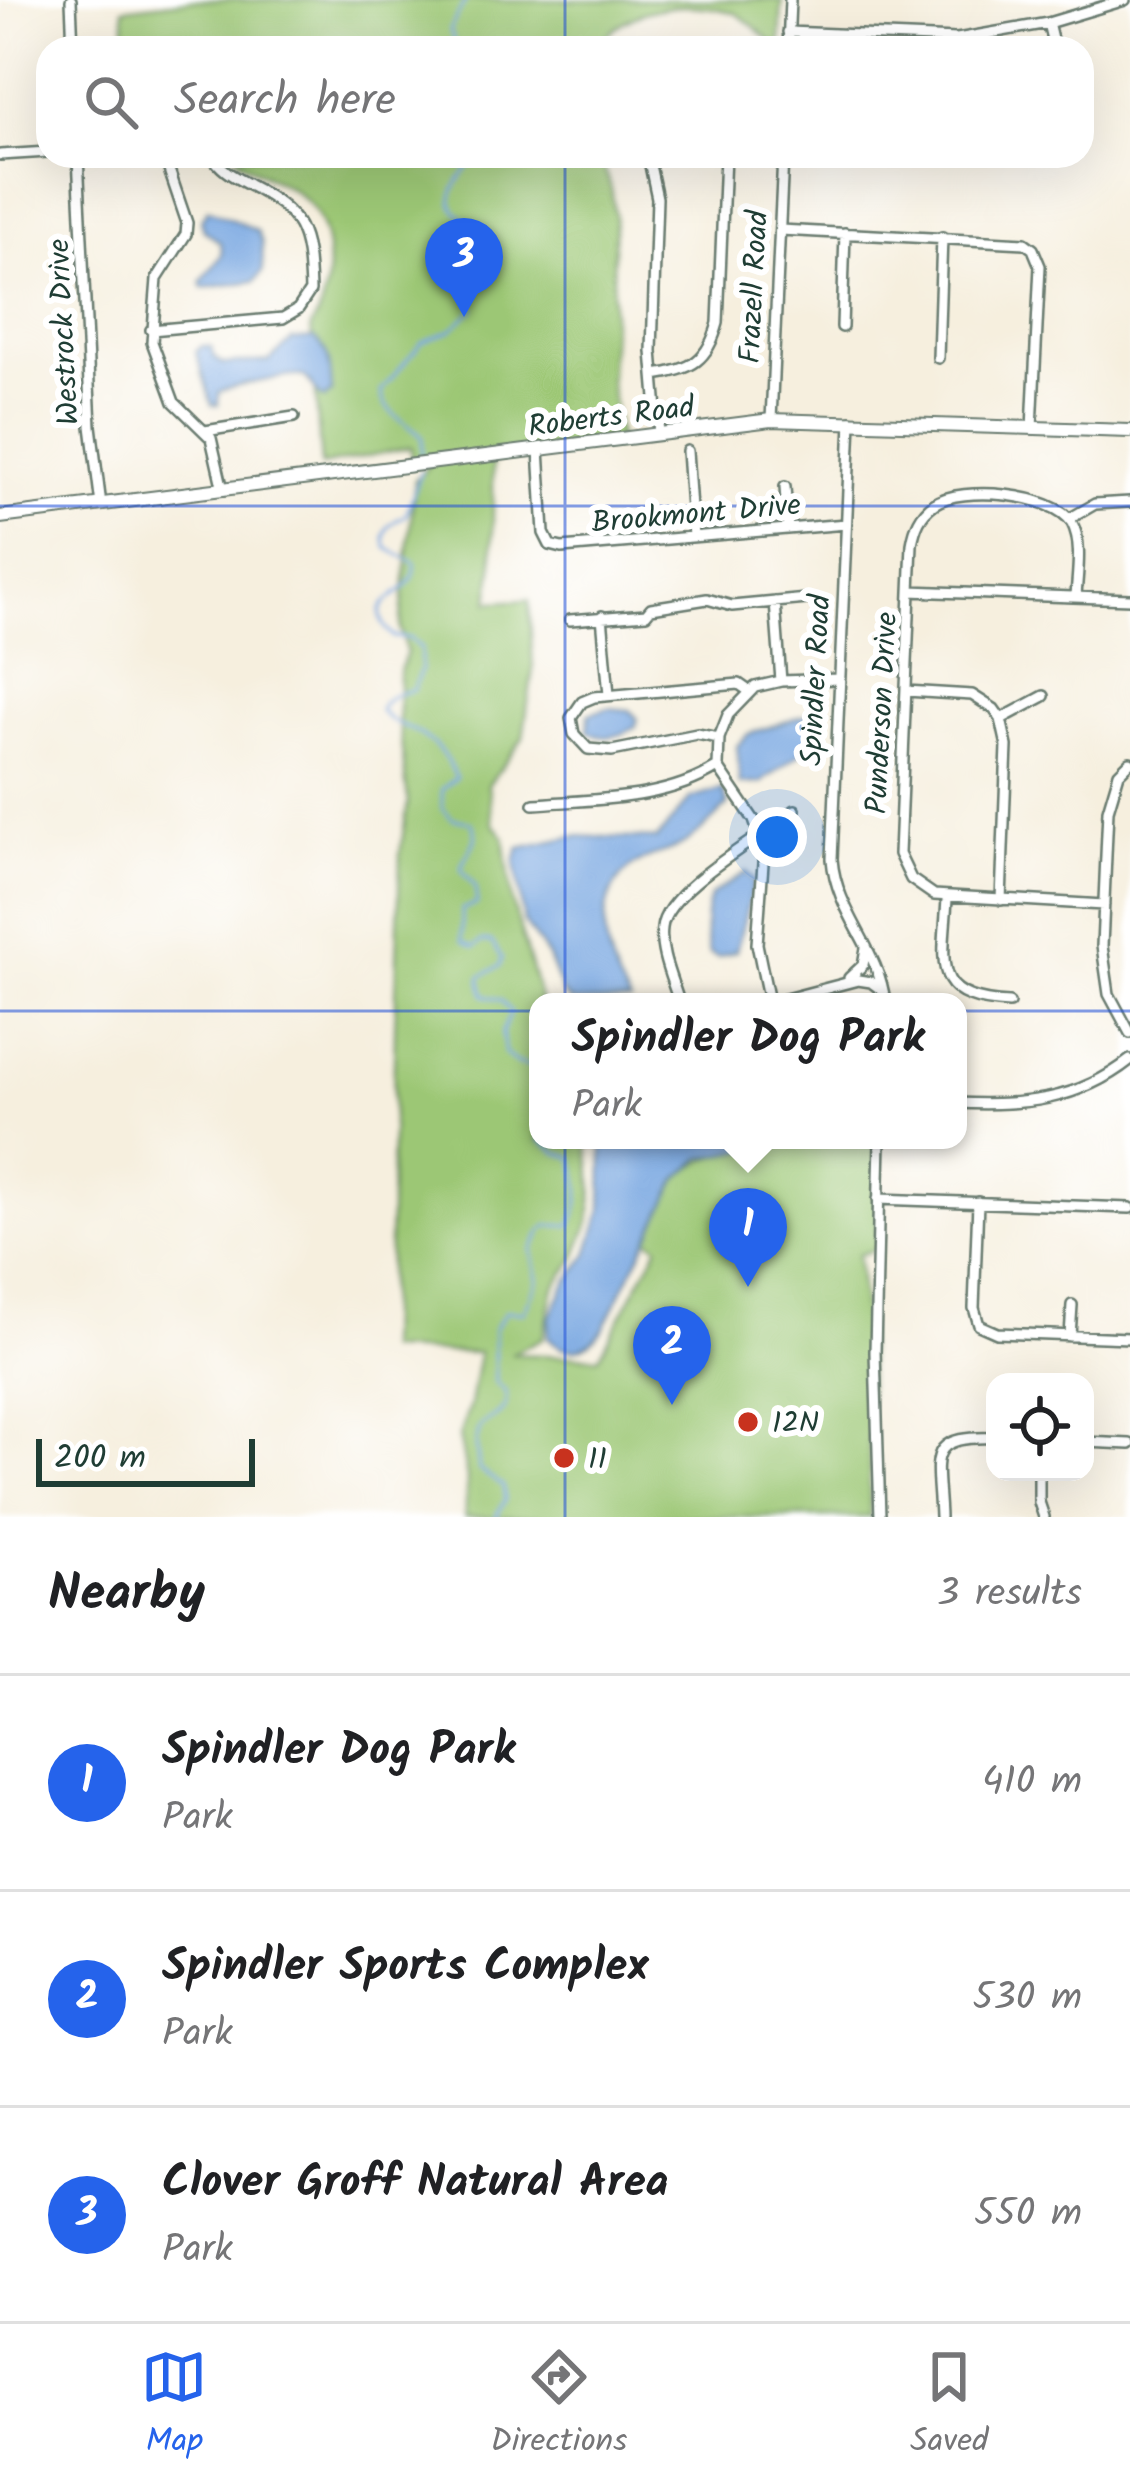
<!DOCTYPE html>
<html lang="en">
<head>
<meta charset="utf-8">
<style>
	body { margin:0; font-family:Kalam,sans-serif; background:#f2f2f2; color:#202124 }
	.controls { position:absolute; right:36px; bottom:36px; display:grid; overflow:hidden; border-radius:24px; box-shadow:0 12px 48px #0002 }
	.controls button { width:108px; height:108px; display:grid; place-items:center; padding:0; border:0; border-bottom:3px solid #e0e0e0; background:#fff; color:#202124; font:60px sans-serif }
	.scale { position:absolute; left:36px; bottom:30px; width:219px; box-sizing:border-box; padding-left:12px; border:6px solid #1f3d34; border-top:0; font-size:33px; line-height:42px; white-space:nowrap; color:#1f3d34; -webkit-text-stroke:9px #fff; paint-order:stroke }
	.you { position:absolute; left:777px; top:837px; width:42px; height:42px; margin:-30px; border:9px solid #fff; border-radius:50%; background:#1a73e8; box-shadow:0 0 0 18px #1a73e833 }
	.badge { display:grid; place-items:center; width:78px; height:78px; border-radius:50%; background:#2563eb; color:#fff; font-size:39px; font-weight:700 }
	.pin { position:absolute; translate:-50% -99px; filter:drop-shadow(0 3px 6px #0008) }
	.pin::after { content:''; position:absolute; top:63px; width:42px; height:36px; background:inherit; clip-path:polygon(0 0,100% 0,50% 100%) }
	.popup { position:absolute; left:529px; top:993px; width:438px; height:156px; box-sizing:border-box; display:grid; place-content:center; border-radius:24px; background:#fff; filter:drop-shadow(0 3px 9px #0005); font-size:39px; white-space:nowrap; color:#757577 }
	.popup b { font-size:45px; color:#202124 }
	.popup::after { content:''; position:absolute; left:50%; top:100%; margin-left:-24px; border:24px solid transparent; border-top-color:#fff }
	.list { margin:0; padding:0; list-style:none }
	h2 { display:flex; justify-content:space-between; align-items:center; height:156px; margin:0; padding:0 48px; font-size:51px }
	h2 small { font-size:39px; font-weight:400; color:#757577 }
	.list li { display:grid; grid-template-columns:78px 1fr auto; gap:36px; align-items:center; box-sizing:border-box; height:216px; padding:0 48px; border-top:3px solid #e0e0e0 }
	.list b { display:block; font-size:45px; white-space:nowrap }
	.list p { margin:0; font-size:39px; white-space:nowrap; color:#757577 }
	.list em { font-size:39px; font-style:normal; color:#757577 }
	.icon { flex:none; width:66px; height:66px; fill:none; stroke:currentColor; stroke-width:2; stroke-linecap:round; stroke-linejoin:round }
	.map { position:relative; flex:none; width:1130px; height:1517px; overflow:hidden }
	.search { position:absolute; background:#fff; box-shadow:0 12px 48px #0002; left:36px; right:36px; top:36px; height:132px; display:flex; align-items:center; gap:30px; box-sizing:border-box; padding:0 42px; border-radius:36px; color:#757577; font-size:45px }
	.sheet { height:804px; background:#fff }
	nav { display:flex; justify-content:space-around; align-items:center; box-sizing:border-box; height:168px; border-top:3px solid #e0e0e0; background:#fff; font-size:33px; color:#757577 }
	nav a { display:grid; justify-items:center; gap:6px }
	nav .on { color:#2563eb }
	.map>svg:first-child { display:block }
</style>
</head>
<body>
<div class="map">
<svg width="1130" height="1517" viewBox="0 0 1130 1517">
	<rect width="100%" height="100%" fill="#fff"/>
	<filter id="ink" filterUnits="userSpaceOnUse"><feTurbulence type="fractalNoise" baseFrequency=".00833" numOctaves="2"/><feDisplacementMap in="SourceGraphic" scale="24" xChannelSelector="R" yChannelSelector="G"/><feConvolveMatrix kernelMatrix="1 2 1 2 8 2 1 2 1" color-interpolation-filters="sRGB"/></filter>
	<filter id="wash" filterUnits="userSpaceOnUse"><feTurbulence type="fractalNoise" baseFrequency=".004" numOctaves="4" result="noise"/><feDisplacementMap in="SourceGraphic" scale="48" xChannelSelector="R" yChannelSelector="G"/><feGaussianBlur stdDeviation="2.7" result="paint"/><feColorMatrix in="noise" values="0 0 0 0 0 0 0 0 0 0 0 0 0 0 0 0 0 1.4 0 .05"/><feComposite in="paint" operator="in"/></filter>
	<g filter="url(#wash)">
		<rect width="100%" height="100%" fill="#f6efde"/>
		<path fill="#9cc774" stroke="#5e8254" stroke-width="3" d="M 191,0 L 782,0 L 780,48 C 765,39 753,23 735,13 C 692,0 624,3 599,48 L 127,48 L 123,8 Z
			M 235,156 L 600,156 L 611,188 L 615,215 L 610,381 L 619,439 L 493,456 L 493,569 L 489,602 L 529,600 L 533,669 L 523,738 L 488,785 L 493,823 L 504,837 L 512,901 L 541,1002 L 538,1002 L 538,1140 L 587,1140 L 593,1188 L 590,1222 L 575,1259 L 554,1288 L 543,1338 L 511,1354 L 599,1357 L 659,1246 L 648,1239 C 657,1220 665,1195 678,1179 C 710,1139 831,1140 880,1140 L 877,1249 L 858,1255 L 868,1362 L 870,1517 L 465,1517 L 467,1478 L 459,1437 L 470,1405 L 479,1353 L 386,1350 L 400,853 L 408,802 L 399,723 L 399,674 L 406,652 L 400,629 L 415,480 L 430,464 L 411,465 L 411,447 L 321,466 L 311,327 C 332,296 336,232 307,202 C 288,182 255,175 235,156 Z"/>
		<path fill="#76a5e0" stroke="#4a718a" stroke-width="3" d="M 208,209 L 257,231 L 262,242 L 263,271 L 255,281 L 203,288 L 201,282 L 222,255 L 221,243 L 204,230 L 201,220 Z
			M 314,338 C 332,351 330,372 332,392 L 324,399 C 315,393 313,383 305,377 C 298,372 229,387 219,392 L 218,405 L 212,405 L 196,352 L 202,346 L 211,347 L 215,358 L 223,364 L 269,361 L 292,340 Z
			M 609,708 L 630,710 L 637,718 L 636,727 C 621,736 603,742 588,731 L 589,714 Z
			M 815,712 L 810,746 L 761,783 L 740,784 L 737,746 L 748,734 Z
			M 723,789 L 728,805 C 714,818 701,833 685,843 C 670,854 649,854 633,866 C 588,900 605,961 630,1002 L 572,1002 L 562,993 L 548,957 L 524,922 L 515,861 L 519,848 L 576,836 L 657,839 L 690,799 Z
			M 746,872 L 754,881 L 736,951 L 718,957 L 709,953 C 704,932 704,917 710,896 Z
			M 610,1140 L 799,1140 L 701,1158 L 678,1179 L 603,1329 C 587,1350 569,1358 548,1337 L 550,1318 L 565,1285 L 588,1254 L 602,1210 L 603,1148 Z"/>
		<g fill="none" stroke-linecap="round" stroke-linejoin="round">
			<path stroke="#76a5e0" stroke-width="3" d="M 456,48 L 450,29 L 466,0
				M 421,461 L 422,437 C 408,422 383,414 381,391 L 422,342 L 450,331 L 474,309 L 471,296 L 456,284 L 456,273 L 462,266 L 491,255 L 491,243 C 464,206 430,217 470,165 L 470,156
				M 421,471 L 406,515 C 391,522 380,530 387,548 L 415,563 C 419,601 354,594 393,637 L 409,638 L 421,648 L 421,669 L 413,690 C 399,693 385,696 380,710 C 389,721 394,722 406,727 C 431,738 445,752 456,778 L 442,789 L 442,809 L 453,819 L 471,822 C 484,842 465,850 461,869 L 475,887 L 477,904 L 462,909 L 462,941 L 474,947 L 482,941 L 492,942 L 502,958 L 500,966 L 480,977 L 484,995 L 501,1000 L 511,1012 L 502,1032 L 505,1054 L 517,1063 L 538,1068
				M 538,1114 L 538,1123
				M 496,1517 L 505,1500 L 503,1486 L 479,1470 L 476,1442 L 480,1427 C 493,1415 511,1414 505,1391 L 495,1382 L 494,1329 L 506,1311 L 524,1312 L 538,1280 L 532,1250 L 543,1230 L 547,1226 L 571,1225 C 584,1201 580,1181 573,1157 L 558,1153 L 540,1140"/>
		</g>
	</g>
	<g filter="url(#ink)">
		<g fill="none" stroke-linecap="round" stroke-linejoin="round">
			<g stroke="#6a7b70" stroke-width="14">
				<path id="minor" d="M 71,0 L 73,48
					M 1048,23 L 1054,48
					M 788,32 L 957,39 L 1048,23 L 1125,0
					M 677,48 L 682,48
					M 788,48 L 790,0
					M 0,155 L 48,152
					M 78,156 L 91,426 L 101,505
					M 169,156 L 167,164 L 187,223 L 186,234 L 157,279 L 152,342 L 174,402 L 211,438 L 223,490
					M 648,156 L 657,198 L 652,351 L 659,434
					M 780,230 L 1025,243 L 1033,249 L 1040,266 L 1032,428
					M 842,327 L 845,233
					M 151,330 L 283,318 L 298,309 L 310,291 C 308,231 303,213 249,185 C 233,176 222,171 212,156
					M 938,358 L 942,237
					M 654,375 C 692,370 708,360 718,323 L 725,156
					M 771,420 L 783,156
					M 851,421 L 832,859 C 836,912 879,949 885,1002
					M 205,431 L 294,417
					M 539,449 L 544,533 L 550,545
					M 687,451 L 693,537
					M 785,487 L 788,529
					M 1069,519 L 1095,504 L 1130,502
					M 550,545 L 562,548 L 846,524
					M 910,591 L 1130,599
					M 1076,597 C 1077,575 1083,543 1072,523 C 1054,493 961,485 934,504 C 920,514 915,527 912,544 L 899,854 L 911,879 L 934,895 L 1104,905
					M 775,602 L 781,681
					M 602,616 L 609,695
					M 570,620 L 646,614 L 651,608 L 707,599 L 732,606 L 807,599
					M 906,691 L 972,695 L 994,709 L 1001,719 L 1007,746 L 1001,900
					M 1001,719 L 1044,696
					M 719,738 L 697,734 L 612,751 L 588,749 L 574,734 L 571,718 L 582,702 L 594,697 L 739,684 L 749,691
					M 1130,762 L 1119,773 L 1108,810 L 1102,946 L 1109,994 L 1130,1033
					M 534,804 C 596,799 664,801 718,767
					M 947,898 C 944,962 928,999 1009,1003
					M 849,978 L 863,965 L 866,948
					M 679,1002 C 672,979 659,952 662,928 C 665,890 764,835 795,810
					M 769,1002 L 757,944 L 764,850 L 754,820 L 718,767 L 719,738 L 728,715 L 755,687 L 781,681 L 839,679
					M 774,1002 L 858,980 L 871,982 L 882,990
					M 958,1103 C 1022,1106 1078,1101 1130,1060
					M 880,1140 L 875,1352 L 880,1517
					M 878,1199 L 1130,1208
					M 978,1202 L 974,1308 L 979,1325 L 997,1333 L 1130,1338
					M 1070,1336 L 1072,1305
					M 1085,1442 L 1130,1444
					M 1039,1472 L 1039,1502 L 1044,1517
					M 940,1517 C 938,1458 923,1435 995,1438"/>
			</g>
			<g stroke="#6a7b70" stroke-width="16">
				<path id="major" d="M 0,517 L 771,420 L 1130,431"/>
			</g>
			<use href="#minor" stroke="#fff" stroke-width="9"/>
			<use href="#major" stroke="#fff" stroke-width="12"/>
		</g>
	</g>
	<path fill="none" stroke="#1d4ed8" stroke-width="3" stroke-opacity="0.55" d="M 565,0 L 565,48M 565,156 L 565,1517M 0,506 L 1130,506M 0,1011 L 1130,1011"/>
	<g fill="#c8321e" stroke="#fff" stroke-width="4.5">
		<circle cx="748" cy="1422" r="12"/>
		<circle cx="564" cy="1458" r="12"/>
	</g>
	<g text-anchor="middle" stroke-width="12" stroke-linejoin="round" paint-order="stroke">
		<g font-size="30" fill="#1f3d34" stroke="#fff">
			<text transform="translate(753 287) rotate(-87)" y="10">Frazell Road</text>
			<text transform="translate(63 332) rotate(-93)" y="10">Westrock Drive</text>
			<text transform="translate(611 416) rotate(-7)" y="10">Roberts Road</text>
			<text transform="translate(696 513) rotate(-5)" y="10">Brookmont Drive</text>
			<text transform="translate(815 680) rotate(-87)" y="10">Spindler Road</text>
			<text transform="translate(881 713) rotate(-87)" y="10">Punderson Drive</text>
		</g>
		<g font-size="30" fill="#1f3d34" stroke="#fff" text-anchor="start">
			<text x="772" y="1432">12N</text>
			<text x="588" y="1468">11</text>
		</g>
	</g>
</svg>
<div class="controls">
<button><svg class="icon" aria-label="locate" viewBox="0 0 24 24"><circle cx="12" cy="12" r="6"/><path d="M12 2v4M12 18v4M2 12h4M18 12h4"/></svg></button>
</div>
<div class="scale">200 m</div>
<div class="you"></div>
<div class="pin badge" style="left:748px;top:1287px">1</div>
<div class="popup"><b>Spindler Dog Park</b>Park</div>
<div class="pin badge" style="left:672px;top:1405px">2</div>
<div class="pin badge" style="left:464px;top:317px">3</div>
<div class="search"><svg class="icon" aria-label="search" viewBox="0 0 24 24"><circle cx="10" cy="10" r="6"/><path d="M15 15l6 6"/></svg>Search here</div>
</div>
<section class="sheet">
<h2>Nearby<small>3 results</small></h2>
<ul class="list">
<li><span class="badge">1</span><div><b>Spindler Dog Park</b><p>Park</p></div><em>410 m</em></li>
<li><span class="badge">2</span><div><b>Spindler Sports Complex</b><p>Park</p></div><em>530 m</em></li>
<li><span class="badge">3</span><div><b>Clover Groff Natural Area</b><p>Park</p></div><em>550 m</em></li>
</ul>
</section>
<nav>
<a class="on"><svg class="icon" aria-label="map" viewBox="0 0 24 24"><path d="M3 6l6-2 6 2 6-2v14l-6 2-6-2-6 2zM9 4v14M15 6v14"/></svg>Map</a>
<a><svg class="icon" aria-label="directions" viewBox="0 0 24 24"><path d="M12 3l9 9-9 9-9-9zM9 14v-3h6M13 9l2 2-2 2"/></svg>Directions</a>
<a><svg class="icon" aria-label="saved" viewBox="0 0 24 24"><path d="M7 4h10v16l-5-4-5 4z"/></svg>Saved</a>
</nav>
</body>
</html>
